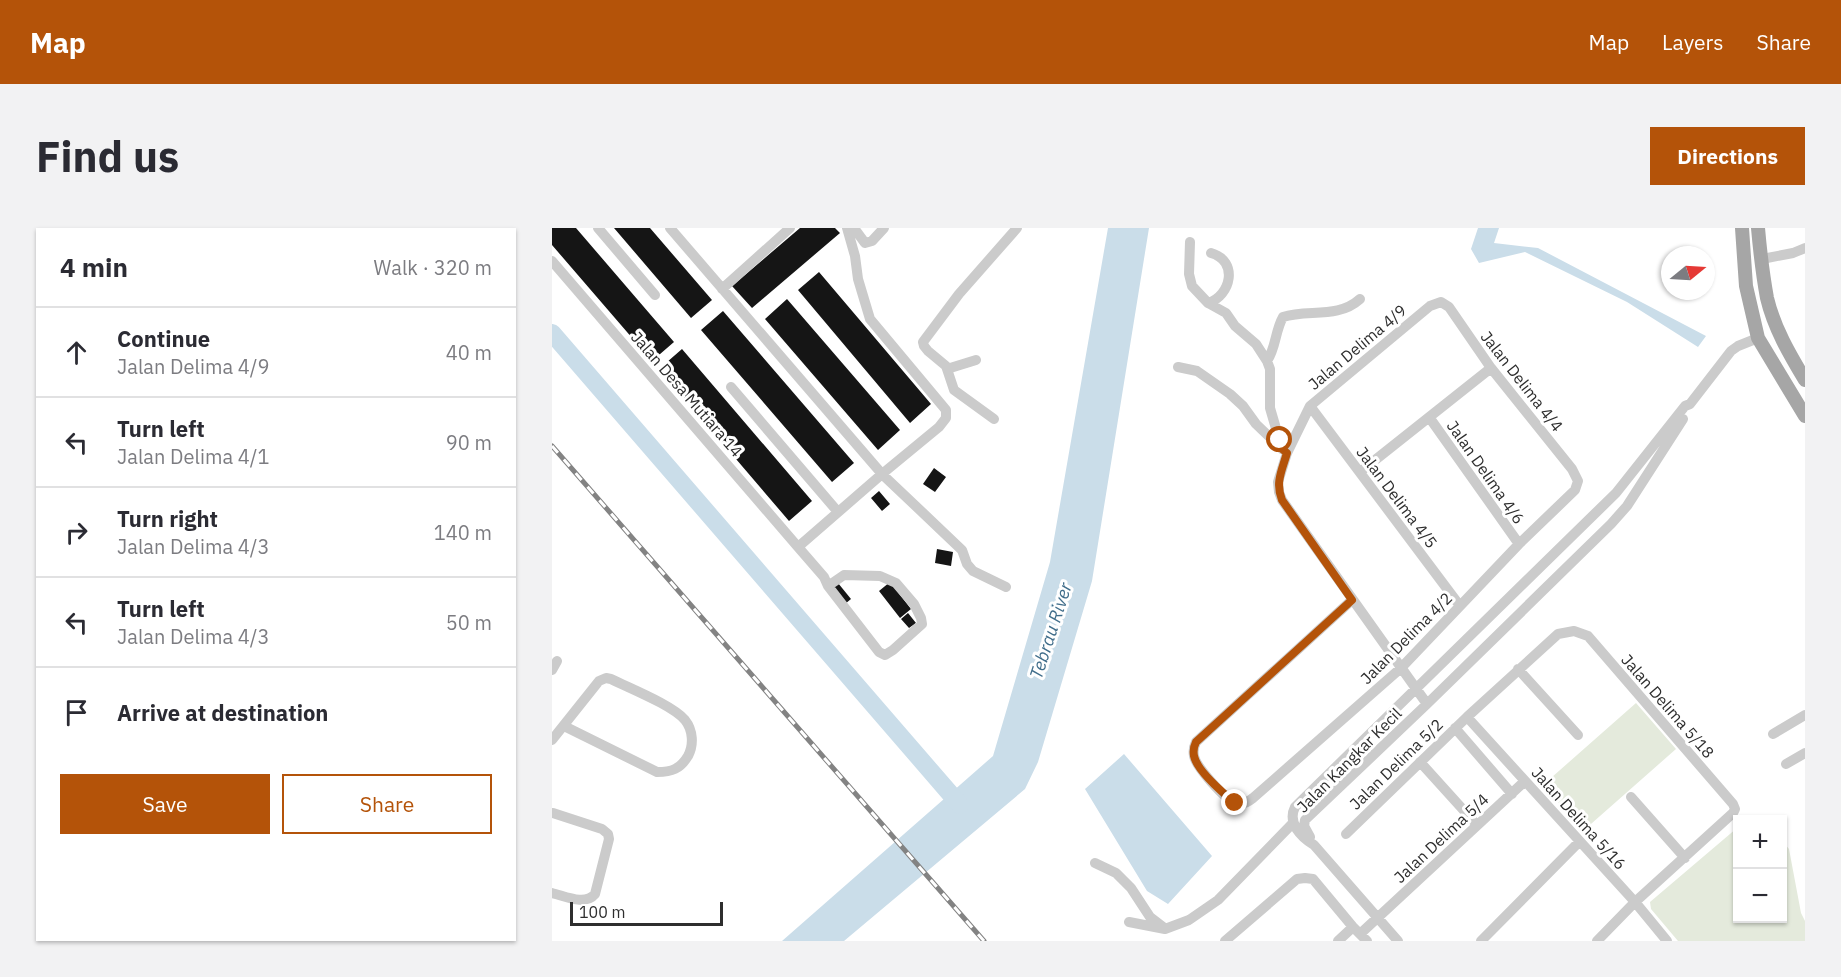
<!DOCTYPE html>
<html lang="en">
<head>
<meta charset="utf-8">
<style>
	body { margin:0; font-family:"IBM Plex Sans",sans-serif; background:#f2f2f3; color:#2b2b33 }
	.controls { position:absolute; right:18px; bottom:18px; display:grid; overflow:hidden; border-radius:0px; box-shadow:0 2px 4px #0004 }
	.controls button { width:54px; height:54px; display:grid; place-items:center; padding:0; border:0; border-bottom:2px solid #e1e1e2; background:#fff; color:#2b2b33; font:30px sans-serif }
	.compass { position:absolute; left:1109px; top:18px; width:54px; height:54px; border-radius:50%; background:#fff; box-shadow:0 2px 4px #0004; rotate:72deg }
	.scale { position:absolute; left:18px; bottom:15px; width:153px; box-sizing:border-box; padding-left:6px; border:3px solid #2e2e2e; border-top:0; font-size:16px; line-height:21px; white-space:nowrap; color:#2e2e2e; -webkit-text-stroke:4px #fff; paint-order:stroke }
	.stop { position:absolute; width:18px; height:18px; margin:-14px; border:4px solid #b45309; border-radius:50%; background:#fff }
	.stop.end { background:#b45309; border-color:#fff; box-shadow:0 2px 6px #0008 }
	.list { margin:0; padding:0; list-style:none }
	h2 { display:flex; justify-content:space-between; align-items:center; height:78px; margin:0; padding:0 24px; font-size:26px }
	h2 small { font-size:20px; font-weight:400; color:#7c7c81 }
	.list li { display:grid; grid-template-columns:39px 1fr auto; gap:18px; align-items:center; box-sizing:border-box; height:90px; padding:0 24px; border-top:2px solid #e1e1e2 }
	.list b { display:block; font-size:22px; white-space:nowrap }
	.list p { margin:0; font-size:20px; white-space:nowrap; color:#7c7c81 }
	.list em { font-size:20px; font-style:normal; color:#7c7c81 }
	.actions { display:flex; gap:12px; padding:18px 24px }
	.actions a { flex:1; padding:14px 0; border:2px solid #b45309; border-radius:0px; text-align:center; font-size:21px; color:#b45309 }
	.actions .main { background:#b45309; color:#fff }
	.icon { flex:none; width:33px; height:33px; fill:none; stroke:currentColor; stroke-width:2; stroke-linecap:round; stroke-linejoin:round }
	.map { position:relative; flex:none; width:1253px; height:713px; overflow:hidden; border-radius:0px }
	header { display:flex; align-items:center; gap:36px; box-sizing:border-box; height:84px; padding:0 30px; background:#b45309; color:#fff }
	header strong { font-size:28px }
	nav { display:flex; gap:33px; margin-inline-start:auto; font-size:21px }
	.intro { display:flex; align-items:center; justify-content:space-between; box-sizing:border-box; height:144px; padding:0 36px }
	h1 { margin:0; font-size:42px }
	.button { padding:15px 27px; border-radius:0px; background:#b45309; color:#fff; font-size:21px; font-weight:700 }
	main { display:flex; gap:36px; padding:0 36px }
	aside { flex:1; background:#fff; border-radius:0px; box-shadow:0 2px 4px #0004 }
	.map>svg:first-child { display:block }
</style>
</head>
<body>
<header>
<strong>Map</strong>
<nav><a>Map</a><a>Layers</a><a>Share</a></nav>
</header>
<div class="intro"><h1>Find us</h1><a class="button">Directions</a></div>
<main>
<aside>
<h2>4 min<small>Walk · 320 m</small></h2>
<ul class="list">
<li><svg class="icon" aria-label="ahead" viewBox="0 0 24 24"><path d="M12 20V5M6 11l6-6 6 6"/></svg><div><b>Continue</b><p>Jalan Delima 4/9</p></div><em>40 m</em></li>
<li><svg class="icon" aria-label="left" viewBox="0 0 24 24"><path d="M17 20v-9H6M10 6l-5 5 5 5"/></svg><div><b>Turn left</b><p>Jalan Delima 4/1</p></div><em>90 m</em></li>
<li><svg class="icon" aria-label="right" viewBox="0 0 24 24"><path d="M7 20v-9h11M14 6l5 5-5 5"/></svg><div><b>Turn right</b><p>Jalan Delima 4/3</p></div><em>140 m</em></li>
<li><svg class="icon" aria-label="left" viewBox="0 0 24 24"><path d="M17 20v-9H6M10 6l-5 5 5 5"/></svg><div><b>Turn left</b><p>Jalan Delima 4/3</p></div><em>50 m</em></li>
<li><svg class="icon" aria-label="arrive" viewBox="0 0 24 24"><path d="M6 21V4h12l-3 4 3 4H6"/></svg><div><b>Arrive at destination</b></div></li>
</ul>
<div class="actions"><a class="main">Save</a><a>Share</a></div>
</aside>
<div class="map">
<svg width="1253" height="713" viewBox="0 0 1253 713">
	<rect width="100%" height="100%" fill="#fff"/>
	<path fill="#e4eadc" d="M 1084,475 L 1124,521 L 1031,603 L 991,557 Z
		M 1185,600 L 1186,690 L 1230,690 L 1231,614 L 1237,621 L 1249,685 L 1253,693 L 1253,713 L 1126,713 L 1099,681 L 1098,674 Z"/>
	<path fill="#cadde9" d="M 556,0 L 597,0 L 540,353 L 486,534 L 473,561 L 292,713 L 230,713 L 441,528 L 498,334 Z
		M 926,0 L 947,0 L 942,15 L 986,20 L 1154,108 L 1146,119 L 1075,74 L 973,24 L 927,35 L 919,21 Z
		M 572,526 L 660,628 L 616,676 L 595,663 L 533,561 Z"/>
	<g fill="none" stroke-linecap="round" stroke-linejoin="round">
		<path stroke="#cadde9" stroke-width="18" d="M 0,105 L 408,577"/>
	</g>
	<path fill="#151515" d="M 0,0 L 24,0 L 122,114 L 100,133 L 0,17 Z
		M 62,0 L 98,0 L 160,72 L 139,90 Z
		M 248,0 L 283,0 L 288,5 L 200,80 L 180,58 Z
		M 267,44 L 379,176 L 358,195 L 246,62 Z
		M 235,71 L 348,202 L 326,222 L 213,91 Z
		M 171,83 L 302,235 L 280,254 L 149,102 Z
		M 130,121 L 260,273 L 237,293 L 107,141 Z
		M 382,240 L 394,249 L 383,264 L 371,256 Z
		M 327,263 L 338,276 L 330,283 L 319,270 Z
		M 385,321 L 401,324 L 399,338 L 383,335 Z
		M 338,354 L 359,381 L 348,390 L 327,363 Z
		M 286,355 L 299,371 L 293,376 L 280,360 Z
		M 356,385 L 364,395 L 357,400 L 349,391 Z"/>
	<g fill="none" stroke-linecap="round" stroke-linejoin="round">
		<path stroke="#cbcbcb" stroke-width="10" d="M 46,0 L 103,67
			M 118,0 L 330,246 L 410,322 L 415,336 L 421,343 L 454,359
			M 302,0 L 313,15 L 320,13 L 332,0
			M 638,14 L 637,46 L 640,58 L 656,75 L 674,85 L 683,98 L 704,116 L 715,133 L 718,141 L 718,180 L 730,221
			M 1210,31 L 1241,25 L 1253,20
			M 0,33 L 246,319 L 272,349 L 276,358 L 327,424 L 333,427 L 341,422 L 370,396 L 369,390 L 362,376 L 344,355 L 328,348 L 292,347 L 276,358
			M 170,61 L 238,0
			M 656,75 C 679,68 687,33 659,25
			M 715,133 C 724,120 723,103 731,89 C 756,81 786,91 808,71
			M 626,139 L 645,143 L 678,166 L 691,178 L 704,196 L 730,221
			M 395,141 L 424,132
			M 179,159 L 286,284
			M 758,178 L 908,378
			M 877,189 L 967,316
			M 442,191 L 402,162 L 394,138 L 376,123 L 372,118 L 371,114 L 407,66 L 465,0
			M 808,244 L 939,140
			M 246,319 L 330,246 L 387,199 L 394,190 L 394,182 L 318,91 L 306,51 L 303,28 L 295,0
			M 800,372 L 644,514 C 642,518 641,523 642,528 C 644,539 673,571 683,575 C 690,578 696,574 701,570 L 849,440 L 967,316 L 1023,262 L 1026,253 L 1020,241 L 939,140 L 897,79 L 889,74 L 878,78 L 758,178 L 735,225 L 726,254 L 727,264 L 730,272 C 778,340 827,408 875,476
			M 966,441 L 1026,507
			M 0,442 L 5,433
			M 915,489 L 1083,674 L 1115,713
			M 903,500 L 960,566
			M 1221,506 L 1253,487
			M 0,512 L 47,453 L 54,450 L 59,451 C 79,461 120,477 133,492 C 141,502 142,517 136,528 C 128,541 120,544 105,544 L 12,498
			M 868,534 L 925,597
			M 1234,536 L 1253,525
			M 1079,569 L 1133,630
			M 794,606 L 915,489 L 1006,406 L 1022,403 L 1036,408 L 1181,576 L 1183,581 L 1181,585 L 1083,674 L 1045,713
			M 758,609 L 752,598 L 753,592 L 875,476 L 1059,296 L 1075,278 L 1131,191
			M 543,635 L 564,645 L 579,660 L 598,689 L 611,699
			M 0,665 C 13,668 33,678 43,666 L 57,611 L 56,606 L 50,601 L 1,585
			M 577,694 L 613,701 L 637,692 L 666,672 L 741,595
			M 808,706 L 973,553
			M 673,713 L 745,651 L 753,650 L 761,651 L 801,699 L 815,713
			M 786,713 L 801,699
			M 846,713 L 762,617 C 749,609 735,595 743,579 L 1064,265 L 1133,178 L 1138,176 L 1179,123 L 1186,118 L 1206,110
			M 929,713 L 1027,614"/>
		<path stroke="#a6a6a6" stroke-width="14" d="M 1190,0 L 1194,58 L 1206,110 L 1253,188
			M 1206,0 C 1208,23 1211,48 1215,70 C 1222,100 1238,127 1253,152"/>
		<g stroke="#838383" stroke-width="5">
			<path id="rail" d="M 0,218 L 432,713"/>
		</g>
		<use href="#rail" stroke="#fff" stroke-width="3" stroke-dasharray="9" stroke-linecap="butt"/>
	</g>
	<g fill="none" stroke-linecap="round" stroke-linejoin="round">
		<path stroke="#b45309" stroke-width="8" d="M 683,575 C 671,565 645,543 642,528 C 641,523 642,518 644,514 L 800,372 L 730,272 C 723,255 730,242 735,225 L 730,221 L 728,212"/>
	</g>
	<g text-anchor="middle" stroke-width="6" stroke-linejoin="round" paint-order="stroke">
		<g font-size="16" fill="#2e2e2e" stroke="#fff">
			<text transform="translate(805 119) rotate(-40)" y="6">Jalan Delima 4/9</text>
			<text transform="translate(970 153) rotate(52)" y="6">Jalan Delima 4/4</text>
			<text transform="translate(135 166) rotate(49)" y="6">Jalan Desa Mutiara 14</text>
			<text transform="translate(934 244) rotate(55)" y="6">Jalan Delima 4/6</text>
			<text transform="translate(845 269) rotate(53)" y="6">Jalan Delima 4/5</text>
			<text transform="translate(854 410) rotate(-45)" y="6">Jalan Delima 4/2</text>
			<text transform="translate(1116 478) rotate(49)" y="6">Jalan Delima 5/18</text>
			<text transform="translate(797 532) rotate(-45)" y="6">Jalan Kangkar Kecil</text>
			<text transform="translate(844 536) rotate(-44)" y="6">Jalan Delima 5/2</text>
			<text transform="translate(1027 590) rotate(48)" y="6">Jalan Delima 5/16</text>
			<text transform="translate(889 610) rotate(-43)" y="6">Jalan Delima 5/4</text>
		</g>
		<g font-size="18" font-style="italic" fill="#416e8b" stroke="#fff">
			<text transform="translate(499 403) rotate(-72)" y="6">Tebrau River</text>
		</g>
	</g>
</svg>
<div class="controls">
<button>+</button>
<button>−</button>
</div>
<svg class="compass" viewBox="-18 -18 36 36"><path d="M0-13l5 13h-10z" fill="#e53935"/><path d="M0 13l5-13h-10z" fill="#7c7c81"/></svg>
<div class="scale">100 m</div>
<div class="stop" style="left:728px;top:212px"></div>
<div class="stop end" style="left:683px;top:575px"></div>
</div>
</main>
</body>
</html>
